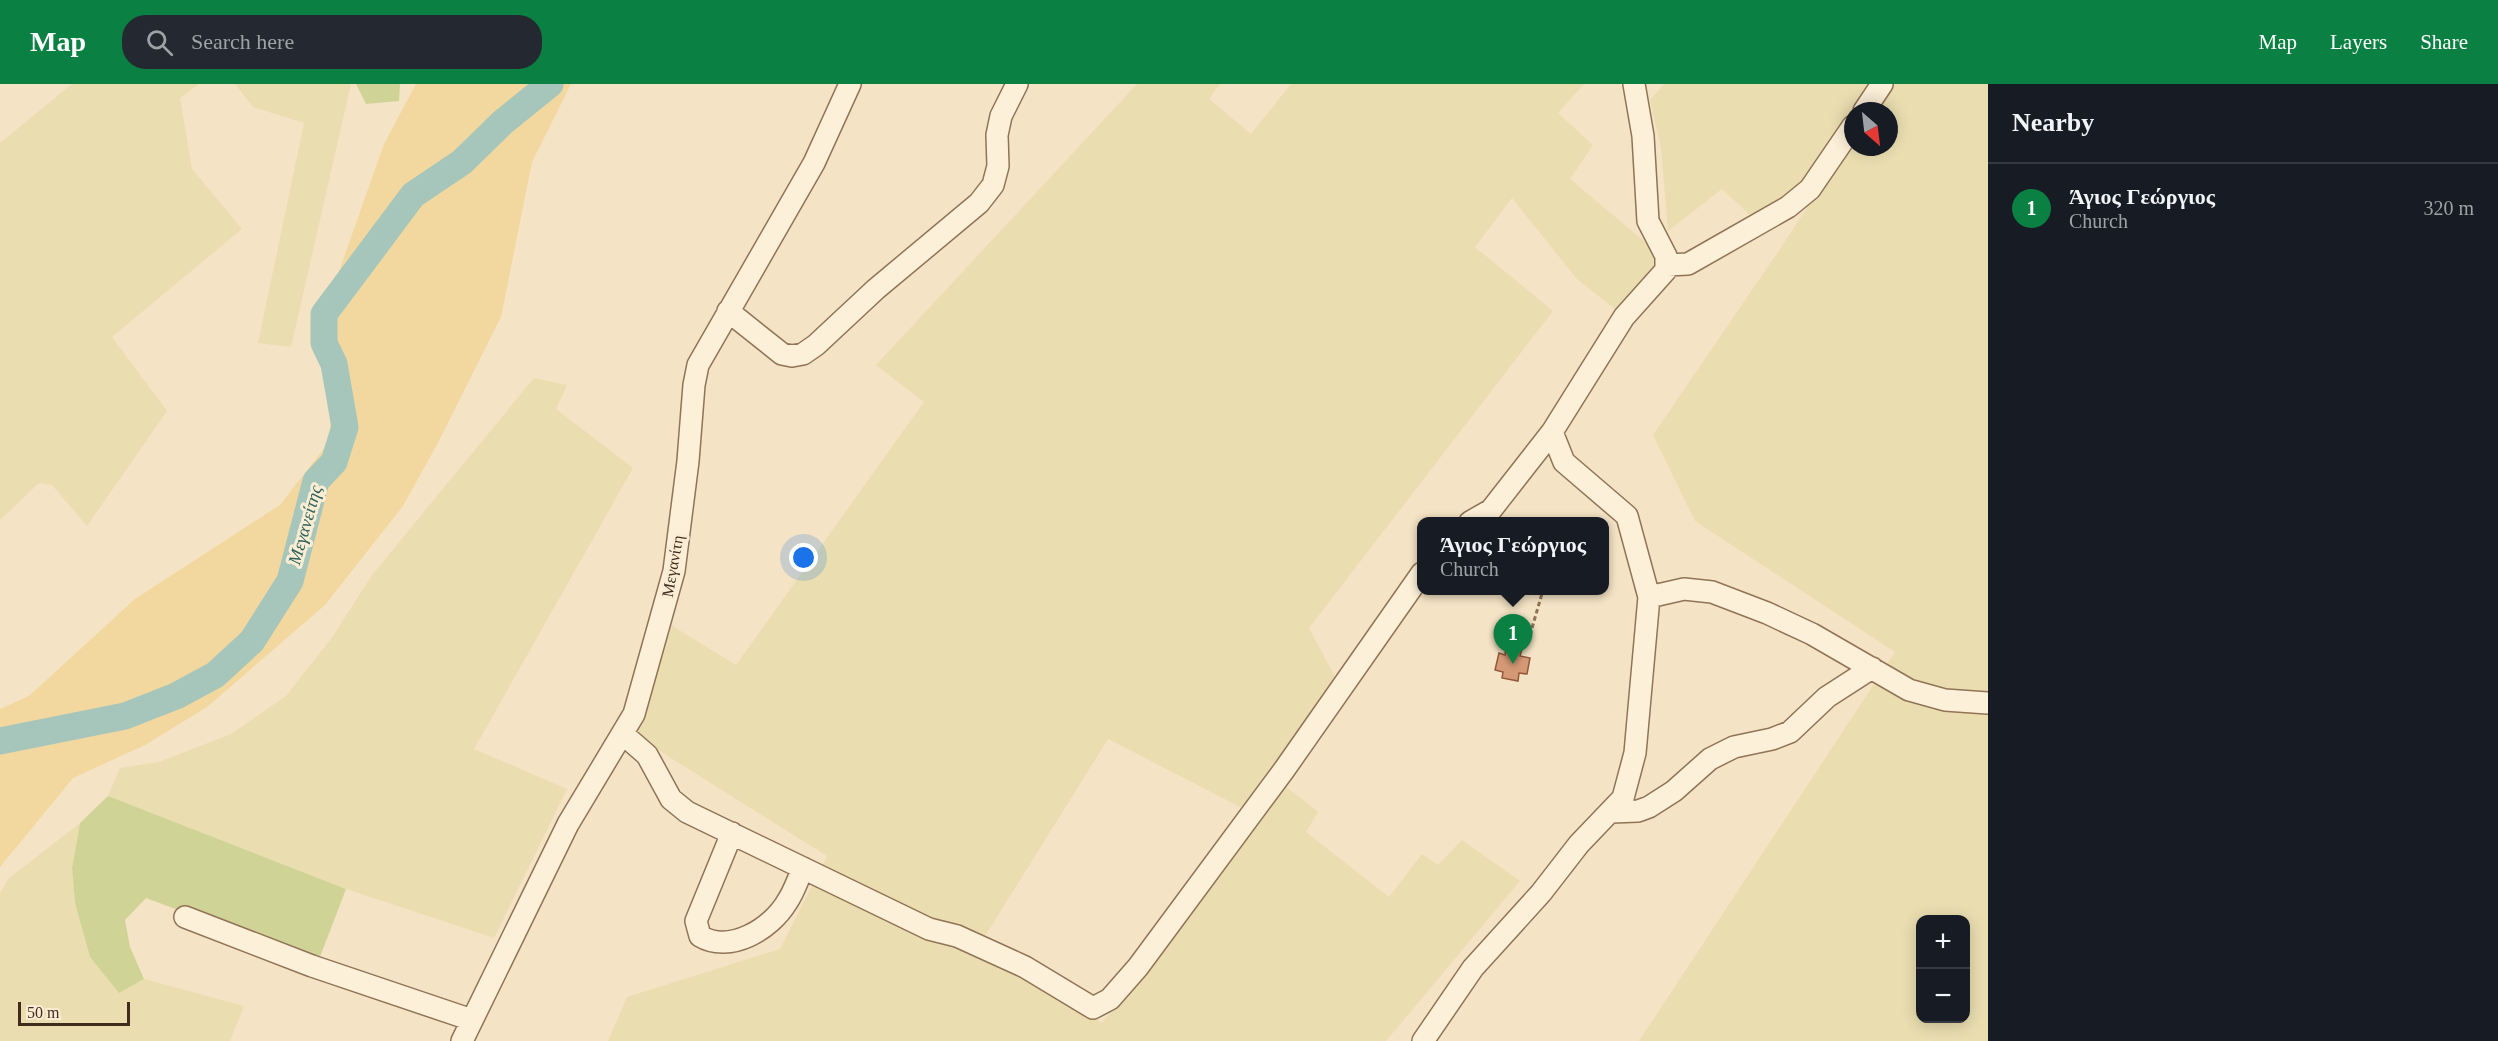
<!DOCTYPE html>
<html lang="en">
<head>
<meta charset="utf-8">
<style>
	body { margin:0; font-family:"Times New Roman",serif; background:#242831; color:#f1f3f6 }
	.controls { position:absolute; right:18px; bottom:18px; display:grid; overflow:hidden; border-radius:12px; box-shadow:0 3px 15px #0003 }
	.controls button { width:54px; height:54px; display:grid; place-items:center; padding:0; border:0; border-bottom:2px solid #363941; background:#171b24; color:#f1f3f6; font:30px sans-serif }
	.compass { position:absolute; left:1844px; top:18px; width:54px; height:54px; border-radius:50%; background:#171b24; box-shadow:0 3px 15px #0003; rotate:152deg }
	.scale { position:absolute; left:18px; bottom:15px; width:112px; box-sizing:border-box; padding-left:6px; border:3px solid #3f2c1d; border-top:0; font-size:16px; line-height:21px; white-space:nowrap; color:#3f2c1d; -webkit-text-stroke:4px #faedd4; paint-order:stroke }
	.you { position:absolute; left:804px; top:474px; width:21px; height:21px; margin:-15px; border:4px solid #fff; border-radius:50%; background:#1a73e8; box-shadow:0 0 0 9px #1a73e833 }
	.badge { display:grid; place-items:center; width:39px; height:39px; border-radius:50%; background:#0b8043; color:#fff; font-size:20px; font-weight:700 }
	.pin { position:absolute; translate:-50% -50px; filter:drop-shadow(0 2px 3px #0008) }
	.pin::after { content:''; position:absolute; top:32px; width:21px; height:18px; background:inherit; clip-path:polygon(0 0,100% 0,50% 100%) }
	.popup { position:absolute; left:1417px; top:433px; width:192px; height:78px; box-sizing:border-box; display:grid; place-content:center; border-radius:12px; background:#171b24; filter:drop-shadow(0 2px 4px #0005); font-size:20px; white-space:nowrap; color:#9ea1a6 }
	.popup b { font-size:22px; color:#f1f3f6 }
	.popup::after { content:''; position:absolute; left:50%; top:100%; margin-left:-12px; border:12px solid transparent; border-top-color:#171b24 }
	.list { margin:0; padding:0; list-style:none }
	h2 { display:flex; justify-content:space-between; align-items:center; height:78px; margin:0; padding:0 24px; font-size:26px }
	h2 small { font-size:20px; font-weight:400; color:#9ea1a6 }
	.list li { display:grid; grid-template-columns:39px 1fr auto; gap:18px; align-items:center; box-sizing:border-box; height:90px; padding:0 24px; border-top:2px solid #363941 }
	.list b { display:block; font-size:22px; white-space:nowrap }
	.list p { margin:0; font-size:20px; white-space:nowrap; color:#9ea1a6 }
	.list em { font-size:20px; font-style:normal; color:#9ea1a6 }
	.icon { flex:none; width:33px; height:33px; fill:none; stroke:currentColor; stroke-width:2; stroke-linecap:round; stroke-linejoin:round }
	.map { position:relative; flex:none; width:1988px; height:957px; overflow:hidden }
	header { display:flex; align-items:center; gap:36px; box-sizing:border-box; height:84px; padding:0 30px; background:#0b8043; color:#fff }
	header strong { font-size:28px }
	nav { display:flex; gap:33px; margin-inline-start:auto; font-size:21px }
	.search { width:420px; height:54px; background:#242831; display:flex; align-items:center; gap:15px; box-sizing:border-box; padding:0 21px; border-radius:24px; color:#9ea1a6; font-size:22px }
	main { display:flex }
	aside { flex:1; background:#171b24 }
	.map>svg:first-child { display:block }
</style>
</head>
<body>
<header>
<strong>Map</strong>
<div class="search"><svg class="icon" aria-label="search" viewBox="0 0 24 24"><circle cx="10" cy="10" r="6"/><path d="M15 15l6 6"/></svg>Search here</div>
<nav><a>Map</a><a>Layers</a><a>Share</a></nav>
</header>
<main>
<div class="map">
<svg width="1988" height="957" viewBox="0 0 1988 957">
	<rect width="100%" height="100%" fill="#f4e3c4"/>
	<path fill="#eadeb0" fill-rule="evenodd" d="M 72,0 L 199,0 L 180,14 L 192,85 L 242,145 L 112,253 L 167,327 L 87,442 L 52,401 L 39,399 L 0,436 L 0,59 Z
		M 235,0 L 351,0 L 291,263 L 258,259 L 304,39 L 253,23 Z
		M 1137,0 L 1220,0 L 1209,15 L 1251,50 L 1291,0 L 1584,0 L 1558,29 L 1593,61 L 1570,95 L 1662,172 L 1664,181 L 1621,230 L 1577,195 L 1512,114 L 1475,163 L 1553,227 L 1309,544 L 1340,602 L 1250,728 L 1108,655 L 982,857 L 819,788 L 827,772 L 631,649 L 666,538 L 736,581 L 924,318 L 876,281 Z
		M 1664,0 L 1877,0 L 1857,27 L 1853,27 L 1853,33 L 1768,148 L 1722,105 L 1668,147 L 1661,64 L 1650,16 Z
		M 1889,0 L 1988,0 L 1988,615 L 1940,612 L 1883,586 L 1895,568 L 1695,437 L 1653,351 L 1782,162 L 1853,53 L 1853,63 L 1889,63 L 1889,27 L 1870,27 Z
		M 534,294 L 567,301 L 556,325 L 633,384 L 474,665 L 567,705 L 494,854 L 346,805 L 108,712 L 120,684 L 159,678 L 231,650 L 286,612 L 331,555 L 372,491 Z
		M 1878,594 L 1988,625 L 1988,957 L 1639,957 ZM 1920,836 L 1966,836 L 1966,934 L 1920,934 Z
		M 1280,698 L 1318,728 L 1306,748 L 1389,813 L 1422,770 L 1438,781 L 1462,756 L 1520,797 L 1386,957 L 608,957 L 627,913 L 780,865 L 816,794 L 1044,899 L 1102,939 Z
		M 80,739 L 72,784 L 75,819 L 90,873 L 120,908 L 144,895 L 244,922 L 230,957 L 0,957 L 0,809 L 8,795 Z"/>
	<path fill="#cfd496" d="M 356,0 L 400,0 L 399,17 L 366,20 Z
		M 108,712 L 346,805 L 318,878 L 146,814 L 125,836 L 130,863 L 144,895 L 119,909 L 90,873 L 75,819 L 72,784 L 80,739 Z"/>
	<path fill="#f2d89e" d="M 416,0 L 571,0 L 532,78 L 501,233 L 440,355 L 403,422 L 325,521 L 207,623 L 145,661 L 73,694 L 0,783 L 0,625 L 29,612 L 135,515 L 280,421 L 329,358 L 334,280 L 324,230 L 384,60 Z"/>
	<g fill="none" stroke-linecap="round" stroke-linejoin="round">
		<path stroke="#a6c6bb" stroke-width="27" d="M 0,657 L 125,632 L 176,612 L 215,591 L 252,557 L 290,497 L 316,397 L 334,378 L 345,343 L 334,280 L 324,259 L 324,230 L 413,111 L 462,78 L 503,38 L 550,0"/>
	</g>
	<path fill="#d69975" stroke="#93593a" stroke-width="1.5" d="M 1506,562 L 1522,565 L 1520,572 L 1530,574 L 1527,590 L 1519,589 L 1518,597 L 1502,594 L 1503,588 L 1495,586 L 1499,569 L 1505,571 Z"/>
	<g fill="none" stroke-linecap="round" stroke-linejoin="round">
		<g stroke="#917357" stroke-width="24">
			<path id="minor" d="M 1864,27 L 1882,0
				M 1667,181 L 1688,180 L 1788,123 L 1810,105 L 1853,42
				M 728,227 L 782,270 L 792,272 L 803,270 L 816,261 L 876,205 L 979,119 L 993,101 L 998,82 L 997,51 L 1001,32 L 1017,0
				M 1552,348 L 1564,378 L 1627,432 L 1649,513
				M 1470,438 L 1491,426 L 1552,348 L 1624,233 L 1666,186 L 1666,172 L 1648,137 L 1643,52 L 1634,0
				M 624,651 L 647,671 L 671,715 L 687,728 L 929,845 L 957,852 L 1025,883 L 1093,924 L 1110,915 L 1138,883 L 1284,686 L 1422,489
				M 1611,728 L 1638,727 L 1649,723 L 1674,707 L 1710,675 L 1734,663 L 1772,655 L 1790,648 L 1827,613 L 1872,584
				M 732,749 L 696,837 L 700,852 C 730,870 771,845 787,818 C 794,808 798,795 803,784
				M 185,833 L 312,882 L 472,936
				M 462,957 L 568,740 L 634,630 L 674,487 L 688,377 L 694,301 L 698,281 L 814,79 L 850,0
				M 1423,957 L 1473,884 L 1541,809 L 1579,760 L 1623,714 L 1635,669 L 1649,513 L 1684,505 L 1712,508 L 1767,529 L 1812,550 L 1909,606 L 1945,616 L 1988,619"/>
		</g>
		<path stroke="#917357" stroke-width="3" stroke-dasharray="4.5 3" stroke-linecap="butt" d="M 1530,551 L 1543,506"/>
		<use href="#minor" stroke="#fdf0d8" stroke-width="21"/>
	</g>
	<g text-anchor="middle" stroke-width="6" stroke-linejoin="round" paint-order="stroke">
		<g font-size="16" fill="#3f2c1d" stroke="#faedd4">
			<text transform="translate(672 482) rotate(-80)" y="6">Μεγανίτη</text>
		</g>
		<g font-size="18" font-style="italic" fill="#2a615b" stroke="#faedd4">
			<text transform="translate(305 441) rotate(-74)" y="6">Μεγανείτης</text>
		</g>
	</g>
</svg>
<div class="controls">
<button>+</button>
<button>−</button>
</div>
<svg class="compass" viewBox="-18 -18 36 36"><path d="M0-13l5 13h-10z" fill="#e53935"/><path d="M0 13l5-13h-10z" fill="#9ea1a6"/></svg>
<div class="scale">50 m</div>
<div class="you"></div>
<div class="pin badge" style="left:1513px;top:580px">1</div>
<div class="popup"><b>Άγιος Γεώργιος</b>Church</div>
</div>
<aside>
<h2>Nearby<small></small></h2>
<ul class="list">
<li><span class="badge">1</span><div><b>Άγιος Γεώργιος</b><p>Church</p></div><em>320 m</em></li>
</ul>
</aside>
</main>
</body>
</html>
